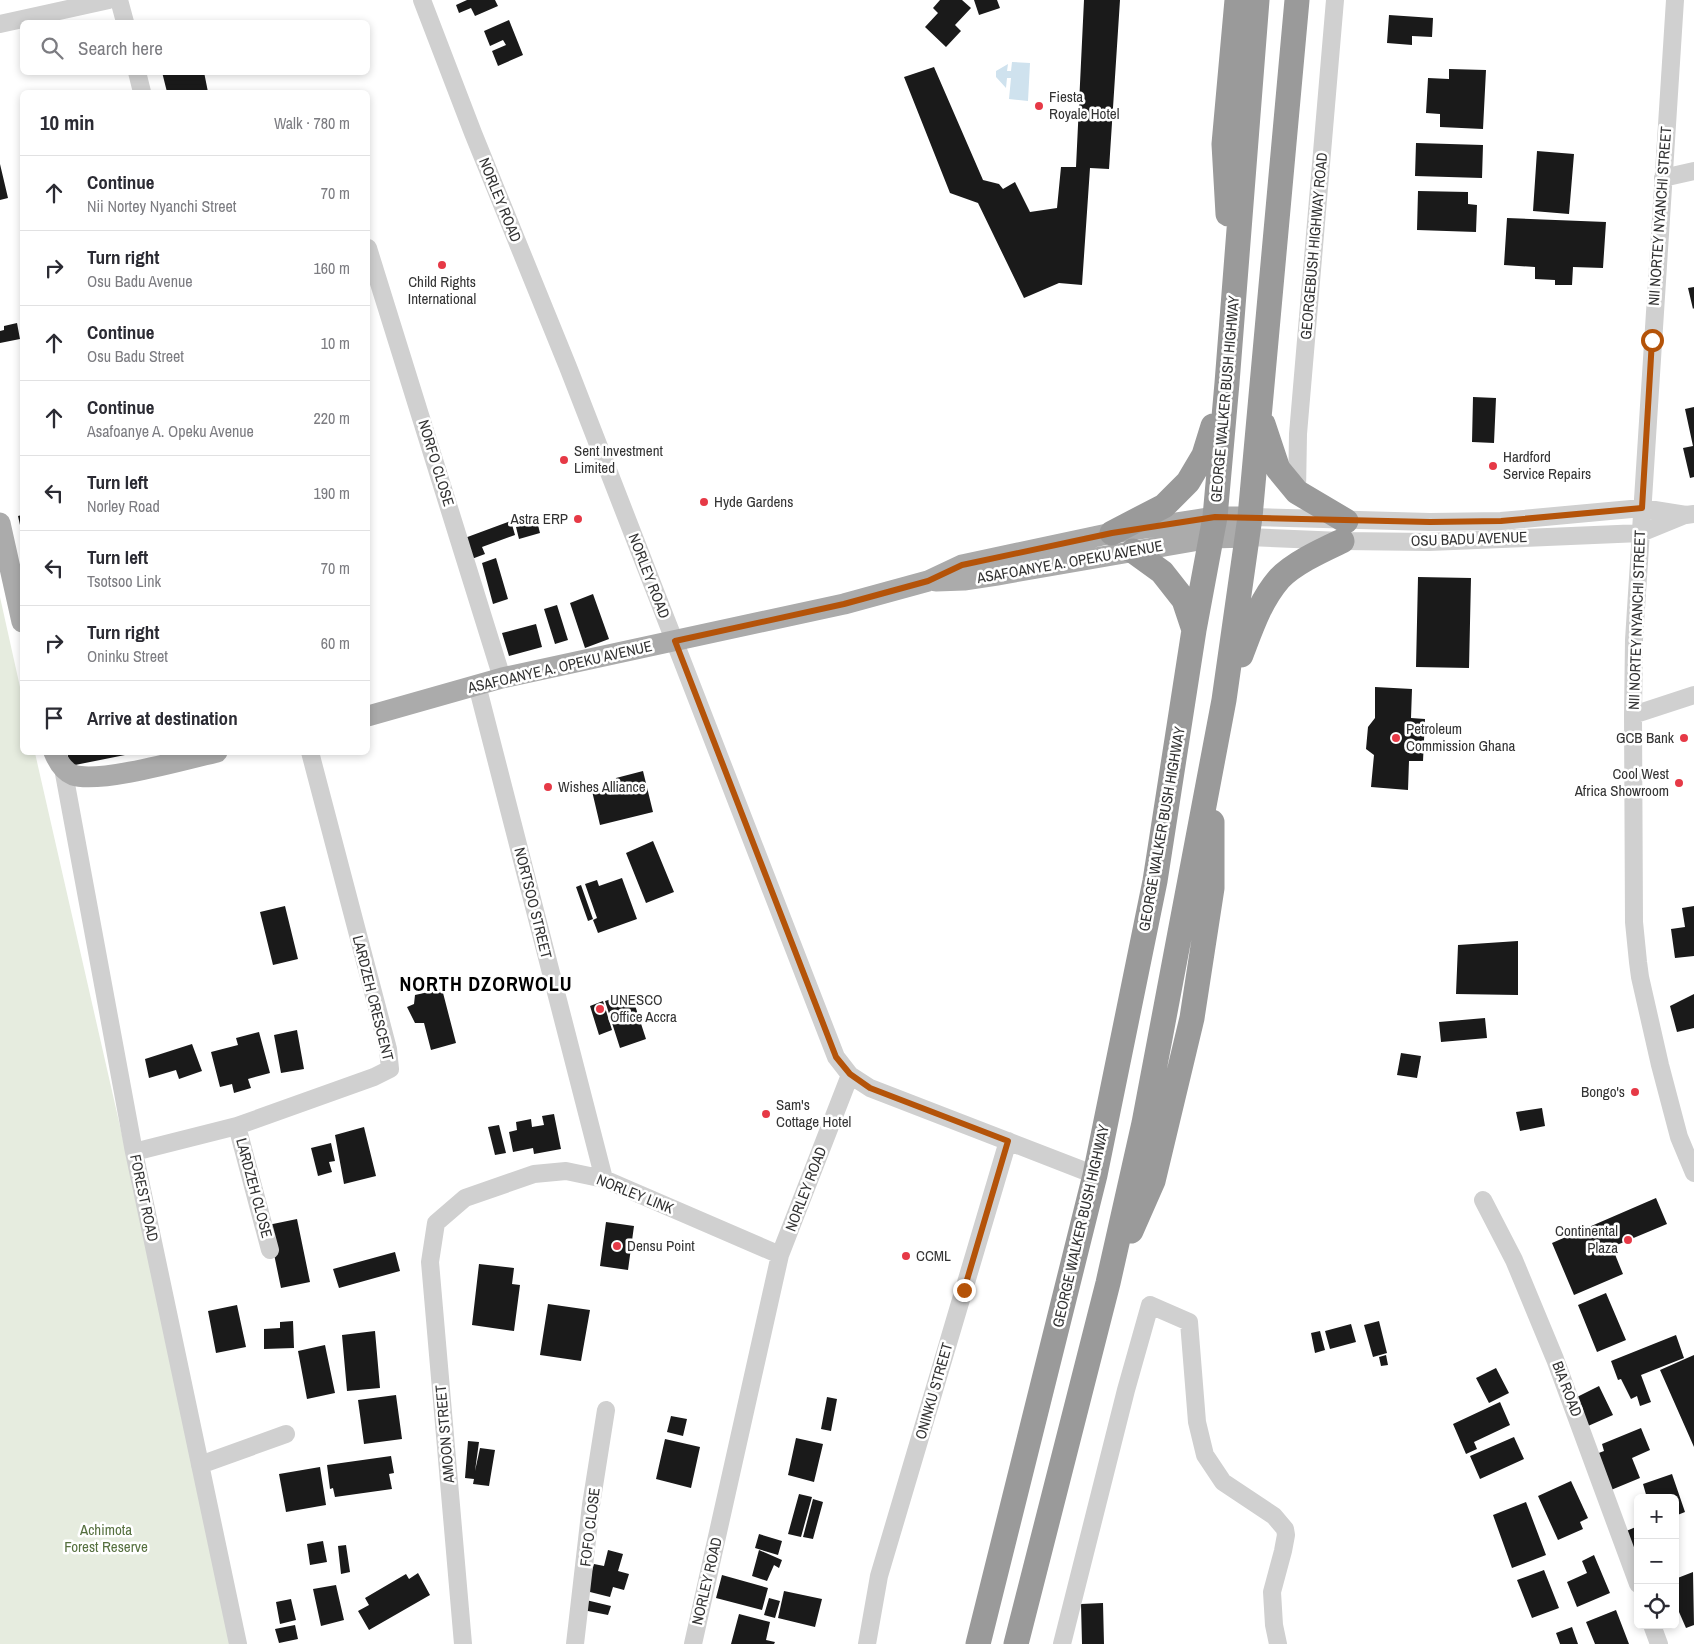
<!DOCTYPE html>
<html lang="en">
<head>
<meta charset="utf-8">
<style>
	body { margin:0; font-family:"Archivo Narrow",sans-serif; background:#f7f7f7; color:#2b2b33 }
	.controls { position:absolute; right:15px; bottom:15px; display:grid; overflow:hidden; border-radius:8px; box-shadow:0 2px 8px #0003 }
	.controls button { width:45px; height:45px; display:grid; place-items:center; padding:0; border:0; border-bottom:1px solid #e1e1e2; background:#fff; color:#2b2b33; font:25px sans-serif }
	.stop { position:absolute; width:15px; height:15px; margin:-11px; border:4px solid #b45309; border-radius:50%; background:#fff }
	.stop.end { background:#b45309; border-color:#fff; box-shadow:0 1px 5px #0008 }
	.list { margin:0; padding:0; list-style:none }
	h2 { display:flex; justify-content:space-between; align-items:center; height:65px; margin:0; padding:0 20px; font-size:21px }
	h2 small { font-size:16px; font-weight:400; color:#7c7c81 }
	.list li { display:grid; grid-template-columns:32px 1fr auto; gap:15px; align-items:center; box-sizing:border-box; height:75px; padding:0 20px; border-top:1px solid #e1e1e2 }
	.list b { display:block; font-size:19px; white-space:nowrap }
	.list p { margin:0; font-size:16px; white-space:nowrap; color:#7c7c81 }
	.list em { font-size:16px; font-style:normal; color:#7c7c81 }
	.icon { flex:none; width:28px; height:28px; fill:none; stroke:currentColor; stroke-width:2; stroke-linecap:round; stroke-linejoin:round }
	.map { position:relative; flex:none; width:1694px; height:1644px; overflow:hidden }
	.search { position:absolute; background:#fff; box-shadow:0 2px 8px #0003; left:20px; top:20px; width:350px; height:55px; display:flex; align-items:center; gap:12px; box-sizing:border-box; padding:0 18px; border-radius:8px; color:#7c7c81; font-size:19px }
	.panel { position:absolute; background:#fff; box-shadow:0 2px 8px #0003; left:20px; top:90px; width:350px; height:665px; border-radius:8px }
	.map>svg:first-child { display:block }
</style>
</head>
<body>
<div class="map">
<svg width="1694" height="1644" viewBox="0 0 1694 1644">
	<rect width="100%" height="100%" fill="#fff"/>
	<path fill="#e6ecdf" d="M 0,597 L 22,696 L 22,752 L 35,753 L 238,1644 L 0,1644 Z"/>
	<path fill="#cfe2ee" d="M 1012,62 L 1030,63 L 1028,101 L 1009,99 L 1011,78 L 1007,78 L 1006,88 L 996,77 L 996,71 L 1008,64 L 1007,71 L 1011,71 Z"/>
	<path fill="#1a1a1a" d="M 467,0 L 495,0 L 498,6 L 475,16 L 471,8 L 459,13 L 456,5 Z
		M 940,0 L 962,0 L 971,8 L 955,25 L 961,31 L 946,47 L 925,27 L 938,13 L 933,8 Z
		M 974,0 L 997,0 L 1000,8 L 979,15 Z
		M 1084,0 L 1120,0 L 1109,169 L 1090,168 L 1082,285 L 1059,283 L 1024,298 L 978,203 L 950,193 L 904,77 L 934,67 L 983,180 L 999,184 L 1003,189 L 1015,182 L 1030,212 L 1057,208 L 1061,167 L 1076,167 Z
		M 1389,15 L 1433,18 L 1432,37 L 1412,36 L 1412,45 L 1387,43 Z
		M 509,20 L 523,55 L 498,66 L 492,51 L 506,45 L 503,40 L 490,46 L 484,31 Z
		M 1449,69 L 1486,70 L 1483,129 L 1440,127 L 1440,114 L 1426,113 L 1428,78 L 1449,79 Z
		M 162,72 L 204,72 L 208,92 L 167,92 Z
		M 1416,143 L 1483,145 L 1482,178 L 1415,176 Z
		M 1537,151 L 1574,154 L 1569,214 L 1533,211 Z
		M 0,164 L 8,198 L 0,200 Z
		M 1418,191 L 1468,192 L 1468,204 L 1477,205 L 1476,232 L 1417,230 Z
		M 1507,218 L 1606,222 L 1603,268 L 1573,267 L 1572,285 L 1555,285 L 1555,280 L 1535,279 L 1535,267 L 1504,265 Z
		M 1694,287 L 1694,308 L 1693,309 L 1688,288 Z
		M 17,323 L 20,339 L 0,343 L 0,331 L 4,330 L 4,326 Z
		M 1473,397 L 1496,398 L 1494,443 L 1472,442 Z
		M 1694,407 L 1694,477 L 1690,478 L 1683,448 L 1693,446 L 1685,409 Z
		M 22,515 L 22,534 L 18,516 Z
		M 511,521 L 515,535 L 482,547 L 485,554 L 469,560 L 462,539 Z
		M 537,521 L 540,533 L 519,539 L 516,527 Z
		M 496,558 L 508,599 L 493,604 L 482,563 Z
		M 1418,577 L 1471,578 L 1469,668 L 1416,667 Z
		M 593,594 L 609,639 L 585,648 L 570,603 Z
		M 557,605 L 568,640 L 555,644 L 544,609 Z
		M 536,624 L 542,647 L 509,656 L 502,633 Z
		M 1375,687 L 1412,689 L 1411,718 L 1425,719 L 1423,761 L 1409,761 L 1408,790 L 1371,787 L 1374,755 L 1366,749 L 1368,727 L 1375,718 Z
		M 67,752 L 124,752 L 125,755 L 70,766 Z
		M 643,771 L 653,812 L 600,825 L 592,791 L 615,785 L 616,778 Z
		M 653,841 L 674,892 L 646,903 L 626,853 Z
		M 622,878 L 637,919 L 598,933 L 593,920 L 597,918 L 585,884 L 597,880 L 599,886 Z
		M 581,885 L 593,919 L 588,921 L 576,887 Z
		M 285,906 L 298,959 L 273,965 L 260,912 Z
		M 1694,906 L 1694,956 L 1675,958 L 1671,929 L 1685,927 L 1682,908 Z
		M 1518,941 L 1518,995 L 1456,994 L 1458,945 Z
		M 442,989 L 456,1043 L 431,1050 L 424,1023 L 415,1023 L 407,1007 L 414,1004 L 415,995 Z
		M 631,993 L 646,1039 L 620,1048 L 605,1001 Z
		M 1694,994 L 1694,1028 L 1677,1032 L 1670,1006 Z
		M 603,1001 L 612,1030 L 599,1035 L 590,1006 Z
		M 1485,1018 L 1487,1038 L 1441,1042 L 1439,1022 Z
		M 297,1030 L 304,1069 L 281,1073 L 274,1035 Z
		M 259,1032 L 270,1073 L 248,1079 L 251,1088 L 234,1093 L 232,1084 L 220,1087 L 211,1052 L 238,1045 L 236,1038 Z
		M 192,1044 L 202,1071 L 179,1079 L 176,1070 L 149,1078 L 145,1059 Z
		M 1401,1053 L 1421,1056 L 1417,1078 L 1397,1075 Z
		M 1542,1108 L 1545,1126 L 1520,1131 L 1516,1112 Z
		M 554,1114 L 561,1149 L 534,1154 L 533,1148 L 513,1152 L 509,1132 L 517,1130 L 516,1122 L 531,1119 L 532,1127 L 544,1125 L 542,1116 Z
		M 499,1125 L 506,1153 L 495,1155 L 488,1127 Z
		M 364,1127 L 376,1176 L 344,1184 L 335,1135 Z
		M 331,1143 L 335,1161 L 329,1162 L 332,1172 L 318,1176 L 311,1148 Z
		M 1656,1198 L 1667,1224 L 1612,1247 L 1623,1274 L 1574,1295 L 1552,1243 Z
		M 297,1219 L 310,1282 L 281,1288 L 268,1225 Z
		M 606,1222 L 634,1226 L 628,1270 L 600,1266 Z
		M 395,1252 L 400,1271 L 339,1288 L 333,1269 Z
		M 479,1264 L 514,1268 L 512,1284 L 520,1285 L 514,1331 L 472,1325 Z
		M 1606,1293 L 1626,1340 L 1597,1352 L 1578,1305 Z
		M 548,1304 L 590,1310 L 581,1361 L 540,1355 Z
		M 237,1305 L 246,1347 L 216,1353 L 208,1311 Z
		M 293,1321 L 294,1348 L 264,1349 L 264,1329 L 280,1328 L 280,1322 Z
		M 1379,1321 L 1387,1353 L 1373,1357 L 1364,1325 Z
		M 1351,1324 L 1356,1342 L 1330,1349 L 1325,1331 Z
		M 375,1331 L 380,1388 L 347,1391 L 342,1335 Z
		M 1320,1331 L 1325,1350 L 1315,1353 L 1311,1333 Z
		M 1676,1335 L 1684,1358 L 1641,1375 L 1651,1402 L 1640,1406 L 1637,1396 L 1631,1399 L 1621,1379 L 1618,1380 L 1611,1361 Z
		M 325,1345 L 335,1393 L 307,1399 L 298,1351 Z
		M 1386,1355 L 1388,1365 L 1381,1366 L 1379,1357 Z
		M 1694,1355 L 1694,1447 L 1660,1370 Z
		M 1496,1368 L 1509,1393 L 1489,1403 L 1476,1378 Z
		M 1599,1386 L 1613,1415 L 1588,1426 L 1575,1398 Z
		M 396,1395 L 402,1439 L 364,1444 L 358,1400 Z
		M 827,1397 L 837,1399 L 831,1431 L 821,1429 Z
		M 1500,1402 L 1510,1425 L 1474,1442 L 1477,1449 L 1466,1454 L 1453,1424 Z
		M 671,1416 L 687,1419 L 683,1436 L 667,1432 Z
		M 1641,1428 L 1650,1450 L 1632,1458 L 1640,1478 L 1611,1490 L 1596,1454 L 1604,1451 L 1602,1444 Z
		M 1514,1437 L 1524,1459 L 1480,1479 L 1470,1456 Z
		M 796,1438 L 823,1444 L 814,1482 L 788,1475 Z
		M 665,1439 L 700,1447 L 691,1488 L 656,1479 Z
		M 468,1441 L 479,1442 L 475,1471 L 480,1448 L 495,1450 L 489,1486 L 473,1484 L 474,1479 L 465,1478 Z
		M 391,1456 L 394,1473 L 389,1474 L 392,1489 L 335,1497 L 333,1488 L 330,1489 L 327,1465 Z
		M 320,1467 L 326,1505 L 286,1512 L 279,1474 Z
		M 1672,1474 L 1685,1512 L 1675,1516 L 1675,1498 L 1647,1498 L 1643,1484 Z
		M 1571,1481 L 1588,1518 L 1580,1522 L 1583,1529 L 1558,1540 L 1538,1496 Z
		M 799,1494 L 812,1497 L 801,1537 L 788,1534 Z
		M 813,1499 L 823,1502 L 813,1539 L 803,1537 Z
		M 1526,1502 L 1546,1555 L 1512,1568 L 1493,1515 Z
		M 1638,1526 L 1638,1561 L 1624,1532 Z
		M 759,1534 L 782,1541 L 778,1555 L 755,1548 Z
		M 323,1541 L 327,1562 L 310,1565 L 307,1544 Z
		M 346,1545 L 350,1572 L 341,1574 L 338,1546 Z
		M 608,1550 L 623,1554 L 618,1571 L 629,1574 L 624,1590 L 613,1587 L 610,1597 L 586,1591 L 594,1564 L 604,1566 Z
		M 759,1550 L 782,1560 L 779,1568 L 774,1565 L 767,1581 L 752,1576 Z
		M 1594,1555 L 1610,1593 L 1577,1607 L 1567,1582 L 1587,1573 L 1582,1561 Z
		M 1544,1570 L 1559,1608 L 1532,1618 L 1517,1580 Z
		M 1693,1572 L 1694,1625 L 1686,1628 L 1679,1612 L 1675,1613 L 1675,1579 Z
		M 418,1573 L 430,1595 L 369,1630 L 358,1611 L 369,1605 L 365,1598 L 406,1574 L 409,1579 Z
		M 722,1575 L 768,1588 L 762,1610 L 716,1598 Z
		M 336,1585 L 344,1620 L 321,1626 L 313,1589 Z
		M 784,1591 L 822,1599 L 815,1627 L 778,1618 Z
		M 769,1598 L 780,1601 L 775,1618 L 764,1615 Z
		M 291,1599 L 296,1620 L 280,1624 L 276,1602 Z
		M 586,1600 L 611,1606 L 608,1615 L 583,1610 Z
		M 1103,1603 L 1104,1644 L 1082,1644 L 1081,1604 Z
		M 1616,1610 L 1629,1644 L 1595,1644 L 1586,1622 Z
		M 739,1614 L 770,1622 L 766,1640 L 775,1642 L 774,1644 L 731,1644 Z
		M 295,1625 L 298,1639 L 279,1643 L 275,1629 Z
		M 1572,1627 L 1578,1644 L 1560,1644 L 1556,1633 Z"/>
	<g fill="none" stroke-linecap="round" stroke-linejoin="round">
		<path stroke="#d0d0d0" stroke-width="18" d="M 119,0 L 125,22
			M 422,0 L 473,133 L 568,367 L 836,1057 L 850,1075 L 870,1088 L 1095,1175
			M 1675,0 L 1634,640 L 1633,715 L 1634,922 L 1638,962 L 1640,977 L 1660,1065 L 1679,1137 L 1694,1173
			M 0,24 L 109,0
			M 137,72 L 142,92
			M 1663,178 L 1694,171
			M 368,248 L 502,678
			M 1297,492 L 1298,434 L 1335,0
			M 1250,517 L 1430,522 L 1501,521 L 1642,508 L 1686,515 L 1694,514
			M 1248,537 L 1342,541 L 1429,542 L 1641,533 L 1685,515
			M 477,685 L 604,1179
			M 1633,715 L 1694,695
			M 63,768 L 134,1152 L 238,1644
			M 237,1126 L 270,1250
			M 134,1152 L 237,1126 L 374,1077 L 390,1069 L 388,1049 L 310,752
			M 1483,1200 L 1514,1260 L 1555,1359 L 1638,1584
			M 200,1465 L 286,1434
			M 1652,1625 L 1659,1644
			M 463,1644 L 430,1262 L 436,1223 L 465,1198 L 534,1174 L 566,1171 L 604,1179 L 780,1255
			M 575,1644 L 591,1505 L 606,1410
			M 693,1644 L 780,1255 L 850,1075
			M 867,1644 L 879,1576 L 1008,1141
			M 1062,1644 L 1126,1390 L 1150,1305 L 1189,1322 L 1197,1422 L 1205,1455 L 1223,1482 L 1274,1516 L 1285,1529 L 1286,1535 L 1283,1551 L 1272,1592 L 1274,1625 L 1278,1644"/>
		<path stroke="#ababab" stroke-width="21" d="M 0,523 L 22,622
			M 936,581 L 964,580 L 997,575 L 1211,538 L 1248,537
			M 368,716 L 502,678 L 844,604 L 928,581 L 962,565 L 1112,533 L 1215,517 L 1250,517
			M 54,752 C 58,762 63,771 73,775 C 99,784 187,759 217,752"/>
		<path stroke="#9a9a9a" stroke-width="25" d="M 1228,214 L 1224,144 L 1237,0
			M 1263,424 L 1278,469 L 1297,492 L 1346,521
			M 1112,533 L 1164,506 L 1188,482 L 1204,455 L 1213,426
			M 1133,551 L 1162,572 L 1184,600 L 1194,630
			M 1241,655 C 1251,629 1260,601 1279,579 C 1294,563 1323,550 1342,541
			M 1131,1231 L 1153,1181 L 1192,1018 L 1212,888 L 1212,822
			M 978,1644 L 1095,1175 L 1155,881 L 1194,630 L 1215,517 L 1227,383 L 1257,0
			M 1016,1644 L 1108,1283 L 1144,1123 L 1224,700 L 1250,517 L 1297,0"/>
	</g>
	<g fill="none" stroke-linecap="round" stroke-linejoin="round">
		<path stroke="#b45309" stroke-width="6" d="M 964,1290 L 1008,1141 L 870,1088 L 850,1074 L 836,1057 L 675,641 L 844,604 L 928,581 L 962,565 L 1112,533 L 1215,517 L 1430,522 L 1501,521 L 1642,508 L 1652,340"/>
	</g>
	<g fill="#e63946" stroke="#fff" stroke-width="2">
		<circle cx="1039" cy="106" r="5"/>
		<circle cx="442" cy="265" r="5"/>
		<circle cx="564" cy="460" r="5"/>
		<circle cx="1493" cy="466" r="5"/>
		<circle cx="704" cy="502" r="5"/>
		<circle cx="578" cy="519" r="5"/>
		<circle cx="1396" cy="738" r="5"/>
		<circle cx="1684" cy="738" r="5"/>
		<circle cx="1679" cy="783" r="5"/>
		<circle cx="548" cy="787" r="5"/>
		<circle cx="600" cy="1009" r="5"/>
		<circle cx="1635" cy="1092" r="5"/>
		<circle cx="766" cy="1114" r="5"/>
		<circle cx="1628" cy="1240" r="5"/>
		<circle cx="617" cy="1246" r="5"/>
		<circle cx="906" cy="1256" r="5"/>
	</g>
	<g text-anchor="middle" stroke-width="5" stroke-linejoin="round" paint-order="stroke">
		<g font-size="15" fill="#333" stroke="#fff" text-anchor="start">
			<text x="1049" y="102">Fiesta<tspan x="1049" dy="17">Royale Hotel</tspan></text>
			<text x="442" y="287" text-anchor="middle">Child Rights<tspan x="442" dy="17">International</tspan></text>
			<text x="574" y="456">Sent Investment<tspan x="574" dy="17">Limited</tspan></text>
			<text x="1503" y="462">Hardford<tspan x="1503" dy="17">Service Repairs</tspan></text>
			<text x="714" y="507">Hyde Gardens</text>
			<text x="568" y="524" text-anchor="end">Astra ERP</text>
			<text x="1406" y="734">Petroleum<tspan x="1406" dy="17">Commission Ghana</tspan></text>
			<text x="1674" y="743" text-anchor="end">GCB Bank</text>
			<text x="1669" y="779" text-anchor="end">Cool West<tspan x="1669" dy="17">Africa Showroom</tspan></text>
			<text x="558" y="792">Wishes Alliance</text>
			<text x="610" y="1005">UNESCO<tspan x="610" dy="17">Office Accra</tspan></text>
			<text x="1625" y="1097" text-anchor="end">Bongo's</text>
			<text x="776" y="1110">Sam's<tspan x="776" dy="17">Cottage Hotel</tspan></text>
			<text x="1618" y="1236" text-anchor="end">Continental<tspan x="1618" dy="17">Plaza</tspan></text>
			<text x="627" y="1251">Densu Point</text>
			<text x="916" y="1261">CCML</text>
		</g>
		<g font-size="15" fill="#333" stroke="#fff">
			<text transform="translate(500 200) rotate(68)" y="5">NORLEY ROAD</text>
			<text transform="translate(1660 216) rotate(-86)" y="5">NII NORTEY NYANCHI STREET</text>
			<text transform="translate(1314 246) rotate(-85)" y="5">GEORGEBUSH HIGHWAY ROAD</text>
			<text transform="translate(1225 399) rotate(-85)" y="5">GEORGE WALKER BUSH HIGHWAY</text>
			<text transform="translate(436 463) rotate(73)" y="5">NORFO CLOSE</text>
			<text transform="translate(1469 539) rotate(-2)" y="5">OSU BADU AVENUE</text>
			<text transform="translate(1070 562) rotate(-10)" y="5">ASAFOANYE A. OPEKU AVENUE</text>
			<text transform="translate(649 576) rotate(69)" y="5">NORLEY ROAD</text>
			<text transform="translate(1637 620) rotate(-88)" y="5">NII NORTEY NYANCHI STREET</text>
			<text transform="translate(560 667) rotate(-13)" y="5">ASAFOANYE A. OPEKU AVENUE</text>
			<text transform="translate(1162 829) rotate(-80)" y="5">GEORGE WALKER BUSH HIGHWAY</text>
			<text transform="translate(533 903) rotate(76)" y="5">NORTSOO STREET</text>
			<text transform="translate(373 998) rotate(76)" y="5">LARDZEH CRESCENT</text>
			<text transform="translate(254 1188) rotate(75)" y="5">LARDZEH CLOSE</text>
			<text transform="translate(806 1189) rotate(-69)" y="5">NORLEY ROAD</text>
			<text transform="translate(635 1194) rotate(22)" y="5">NORLEY LINK</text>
			<text transform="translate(144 1198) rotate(78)" y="5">FOREST ROAD</text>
			<text transform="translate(1081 1226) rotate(-77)" y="5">GEORGE WALKER BUSH HIGHWAY</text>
			<text transform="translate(1567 1389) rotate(69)" y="5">BIA ROAD</text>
			<text transform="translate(934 1391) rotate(-74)" y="5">ONINKU STREET</text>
			<text transform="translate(445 1434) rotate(-95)" y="5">AMOON STREET</text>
			<text transform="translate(590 1527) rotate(-83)" y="5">FOFO CLOSE</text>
			<text transform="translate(707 1581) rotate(-77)" y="5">NORLEY ROAD</text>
		</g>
		<g font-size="15" fill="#56703f" stroke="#fff">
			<text x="106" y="1535">Achimota<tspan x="106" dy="17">Forest Reserve</tspan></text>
		</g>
		<g font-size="20" font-weight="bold" letter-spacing="1" fill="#000" stroke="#fff">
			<text x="486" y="991">NORTH DZORWOLU</text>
		</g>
	</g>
</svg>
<div class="controls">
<button>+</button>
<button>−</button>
<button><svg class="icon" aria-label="locate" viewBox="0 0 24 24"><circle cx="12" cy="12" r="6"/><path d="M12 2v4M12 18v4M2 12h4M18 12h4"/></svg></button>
</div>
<div class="stop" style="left:1652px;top:340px"></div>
<div class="stop end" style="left:964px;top:1290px"></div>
<div class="search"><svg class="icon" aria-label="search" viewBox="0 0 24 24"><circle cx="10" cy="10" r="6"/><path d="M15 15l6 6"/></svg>Search here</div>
<section class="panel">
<h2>10 min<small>Walk · 780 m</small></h2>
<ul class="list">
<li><svg class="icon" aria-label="ahead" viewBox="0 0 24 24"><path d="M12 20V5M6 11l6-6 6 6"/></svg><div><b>Continue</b><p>Nii Nortey Nyanchi Street</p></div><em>70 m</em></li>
<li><svg class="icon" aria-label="right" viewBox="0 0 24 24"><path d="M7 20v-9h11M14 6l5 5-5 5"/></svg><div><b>Turn right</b><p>Osu Badu Avenue</p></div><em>160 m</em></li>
<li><svg class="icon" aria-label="ahead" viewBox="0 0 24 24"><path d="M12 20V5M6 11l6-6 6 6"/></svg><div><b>Continue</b><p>Osu Badu Street</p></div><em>10 m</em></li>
<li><svg class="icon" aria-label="ahead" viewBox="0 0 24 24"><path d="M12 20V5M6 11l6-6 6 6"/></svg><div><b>Continue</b><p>Asafoanye A. Opeku Avenue</p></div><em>220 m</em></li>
<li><svg class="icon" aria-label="left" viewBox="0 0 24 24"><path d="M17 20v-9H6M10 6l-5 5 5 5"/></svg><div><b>Turn left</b><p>Norley Road</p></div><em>190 m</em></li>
<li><svg class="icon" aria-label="left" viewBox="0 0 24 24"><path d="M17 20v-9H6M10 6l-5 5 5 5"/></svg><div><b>Turn left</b><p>Tsotsoo Link</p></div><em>70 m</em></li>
<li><svg class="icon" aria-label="right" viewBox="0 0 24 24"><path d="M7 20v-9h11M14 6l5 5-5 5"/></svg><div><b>Turn right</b><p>Oninku Street</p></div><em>60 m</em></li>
<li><svg class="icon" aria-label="arrive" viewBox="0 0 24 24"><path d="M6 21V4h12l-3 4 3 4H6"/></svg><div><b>Arrive at destination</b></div></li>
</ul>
</section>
</div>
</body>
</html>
